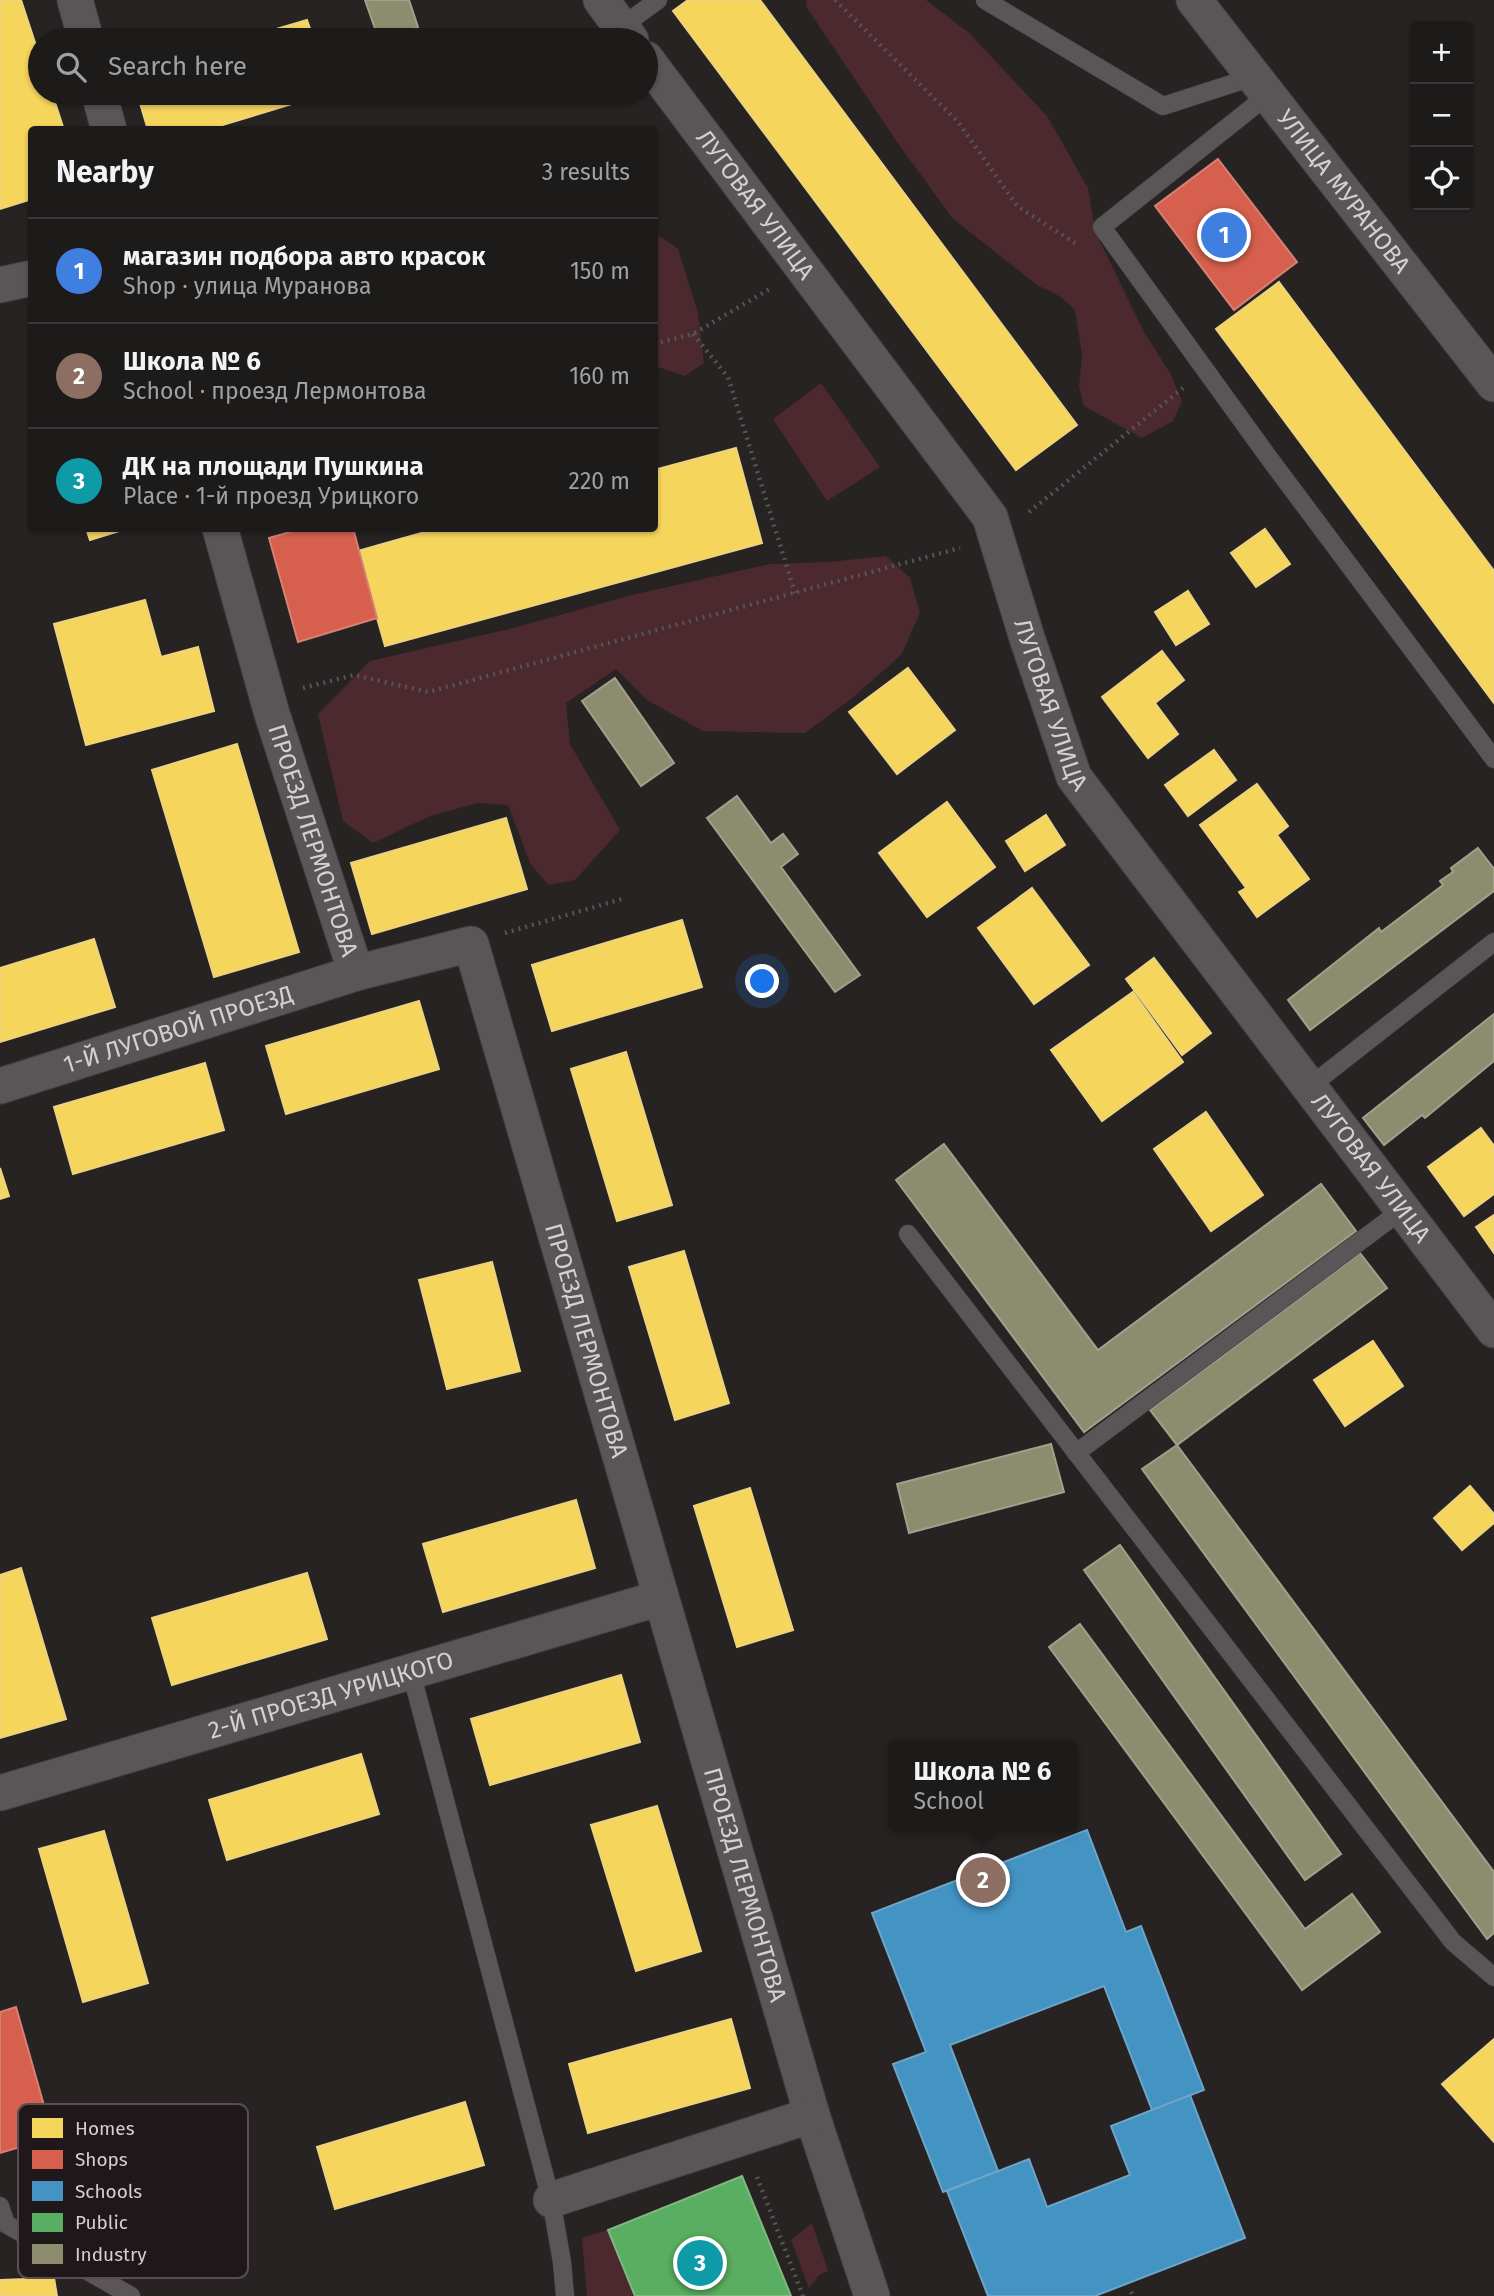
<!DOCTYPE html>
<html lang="en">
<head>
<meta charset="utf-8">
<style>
	body { margin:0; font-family:"Fira Sans",sans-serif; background:#2a2727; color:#f1f3f6 }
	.controls { position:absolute; right:21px; top:21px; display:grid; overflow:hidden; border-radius:7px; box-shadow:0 2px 5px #0004 }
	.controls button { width:63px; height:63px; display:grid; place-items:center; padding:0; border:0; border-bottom:2px solid #3b3839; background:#1d1a1a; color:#f1f3f6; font:35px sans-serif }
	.you { position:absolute; left:763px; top:982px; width:24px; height:24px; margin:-18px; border:5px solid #fff; border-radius:50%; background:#1a73e8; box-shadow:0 0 0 10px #1a73e833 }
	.badge { display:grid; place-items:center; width:46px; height:46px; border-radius:50%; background:#989393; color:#fff; font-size:23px; font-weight:700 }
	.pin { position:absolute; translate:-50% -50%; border:4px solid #fff; box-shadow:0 2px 7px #0006 }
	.popup { position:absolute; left:888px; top:1740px; width:189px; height:91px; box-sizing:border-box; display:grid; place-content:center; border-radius:7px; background:#1d1a1a; filter:drop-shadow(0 2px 5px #0005); font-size:23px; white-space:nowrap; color:#a0a1a2 }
	.popup b { font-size:26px; color:#f1f3f6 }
	.popup::after { content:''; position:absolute; left:50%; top:100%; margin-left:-14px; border:14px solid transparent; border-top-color:#1d1a1a }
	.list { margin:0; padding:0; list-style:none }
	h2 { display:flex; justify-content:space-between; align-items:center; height:91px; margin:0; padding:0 28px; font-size:30px }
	h2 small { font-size:23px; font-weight:400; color:#a0a1a2 }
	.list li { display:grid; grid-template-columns:46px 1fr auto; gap:21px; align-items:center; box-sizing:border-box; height:105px; padding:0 28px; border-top:2px solid #3b3839 }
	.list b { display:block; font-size:26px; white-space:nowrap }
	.list p { margin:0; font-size:23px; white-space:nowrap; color:#a0a1a2 }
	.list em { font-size:23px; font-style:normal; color:#a0a1a2 }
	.icon { flex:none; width:38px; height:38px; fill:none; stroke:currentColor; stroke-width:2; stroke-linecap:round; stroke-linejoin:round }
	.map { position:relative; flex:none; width:1494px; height:2296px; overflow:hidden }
	.search { position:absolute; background:#1d1a1a; box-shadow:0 2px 5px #0004; left:28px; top:28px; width:630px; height:77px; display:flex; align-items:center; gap:18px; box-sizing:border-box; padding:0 24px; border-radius:38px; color:#a0a1a2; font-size:26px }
	.panel { position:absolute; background:#1d1a1a; box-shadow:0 2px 5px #0004; left:28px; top:126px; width:630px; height:406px; border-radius:7px }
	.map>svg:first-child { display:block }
</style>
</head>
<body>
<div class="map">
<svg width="1494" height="2296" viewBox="0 0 1494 2296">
	<rect width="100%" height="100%" fill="#272323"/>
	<path fill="#4b292f" d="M 806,0 L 926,0 L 969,33 L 1047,116 L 1088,188 L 1095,231 L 1144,332 L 1170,373 L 1182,401 L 1173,421 L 1142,438 L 1084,406 L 1079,387 L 1082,355 L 1075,310 L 1061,297 L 1037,285 L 952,218 L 895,139 L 807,8 Z
		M 655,233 L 678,249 L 698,313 L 704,363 L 685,376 L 655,366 Z
		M 821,383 L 880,467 L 827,501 L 773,419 Z
		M 886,556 L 910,578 L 920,613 L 901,655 L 851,699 L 805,733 L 703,731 L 647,700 L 616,669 L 566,703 L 570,744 L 620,830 L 575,880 L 548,885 L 530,863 L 508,805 L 478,803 L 430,816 L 373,843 L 343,821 L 318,714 L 370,661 L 513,628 L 632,595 L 770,564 L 829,562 Z
		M 812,2223 L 828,2271 L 819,2275 L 809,2288 L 791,2240 Z
		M 608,2230 L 635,2296 L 587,2296 L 582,2238 Z"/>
	<path fill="#f6d55c" stroke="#ecd37f" stroke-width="2" d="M 0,0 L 21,0 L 40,58 L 40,93 L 52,93 L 64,130 L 32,130 L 32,199 L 0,209 Z
		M 688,0 L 760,0 L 1077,425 L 1016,470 L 673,11 Z
		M 307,20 L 314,40 L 239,40 Z
		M 137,93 L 328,93 L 206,130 L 148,130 Z
		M 1279,282 L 1494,571 L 1494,703 L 1216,329 Z
		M 736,448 L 762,543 L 385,646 L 358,551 L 439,528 L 654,528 L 654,470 Z
		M 86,528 L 129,528 L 90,540 Z
		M 1265,529 L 1290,564 L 1256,587 L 1231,553 Z
		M 1188,591 L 1209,624 L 1176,645 L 1155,612 Z
		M 145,600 L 161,657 L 198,647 L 214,711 L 86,745 L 54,624 Z
		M 1162,651 L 1184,680 L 1155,703 L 1178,734 L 1148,758 L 1102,697 Z
		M 908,668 L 955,730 L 897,774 L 849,712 Z
		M 237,744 L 299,952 L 214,977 L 152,770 Z
		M 1214,750 L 1236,780 L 1188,816 L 1165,785 Z
		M 1257,784 L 1288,826 L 1277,835 L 1309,879 L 1257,917 L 1239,892 L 1246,888 L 1200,825 Z
		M 947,802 L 995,867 L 927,917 L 879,853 Z
		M 1046,815 L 1065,845 L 1025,871 L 1006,841 Z
		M 506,818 L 527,889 L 372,934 L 351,863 Z
		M 1032,888 L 1089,965 L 1034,1004 L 978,928 Z
		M 682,920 L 702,987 L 552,1031 L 532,965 Z
		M 94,939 L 115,1007 L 0,1042 L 0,968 Z
		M 1154,958 L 1211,1033 L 1182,1055 L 1126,979 Z
		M 1133,992 L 1183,1062 L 1102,1121 L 1051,1050 Z
		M 419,1001 L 439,1069 L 286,1114 L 266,1046 Z
		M 626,1052 L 672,1205 L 617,1221 L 571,1069 Z
		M 205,1063 L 224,1130 L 73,1174 L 54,1107 Z
		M 1206,1112 L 1263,1195 L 1211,1231 L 1154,1149 Z
		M 1481,1128 L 1494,1146 L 1494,1194 L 1464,1216 L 1428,1167 Z
		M 0,1168 L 9,1196 L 0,1199 Z
		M 1494,1215 L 1494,1253 L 1476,1227 Z
		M 684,1251 L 729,1403 L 675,1420 L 629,1267 Z
		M 492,1262 L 520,1371 L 447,1389 L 419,1280 Z
		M 1373,1341 L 1403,1386 L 1345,1426 L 1314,1380 Z
		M 1470,1486 L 1494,1514 L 1494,1523 L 1462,1550 L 1434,1518 Z
		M 750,1488 L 793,1630 L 737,1647 L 694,1506 Z
		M 576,1500 L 595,1568 L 443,1612 L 423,1544 Z
		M 21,1568 L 66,1719 L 0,1738 L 0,1575 Z
		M 307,1573 L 327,1639 L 172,1685 L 152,1618 Z
		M 621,1675 L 640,1742 L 490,1785 L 471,1719 Z
		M 361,1754 L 379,1814 L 227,1860 L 209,1800 Z
		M 657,1806 L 701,1951 L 636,1971 L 591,1825 Z
		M 104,1831 L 148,1983 L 83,2002 L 39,1849 Z
		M 731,2019 L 750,2088 L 588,2133 L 569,2064 Z
		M 1494,2039 L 1494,2142 L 1442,2084 Z
		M 465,2102 L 484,2165 L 335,2209 L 317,2147 Z
		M 82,2148 L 110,2248 L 72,2258 L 44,2159 Z
		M 54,2278 L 57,2296 L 0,2296 L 0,2280 Z"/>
	<path fill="#d6604d" stroke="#d68174" stroke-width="2" d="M 1218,159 L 1297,262 L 1234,310 L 1155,206 Z
		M 304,528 L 353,528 L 377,618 L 298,642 L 269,538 Z
		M 16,2007 L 53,2137 L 0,2153 L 0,2012 Z"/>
	<path fill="#4393c3" stroke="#6fa5c7" stroke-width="2" d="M 1087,1830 L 1126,1932 L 1141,1926 L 1204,2090 L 1152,2110 L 1104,1986 L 950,2045 L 998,2171 L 943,2192 L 893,2064 L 926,2052 L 872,1913 Z
		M 1190,2095 L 1245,2238 L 1095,2296 L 988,2296 L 947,2191 L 1029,2159 L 1047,2207 L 1130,2175 L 1111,2126 Z"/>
	<path fill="#5aae61" stroke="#7fb882" stroke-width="2" d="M 742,2176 L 791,2296 L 635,2296 L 608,2230 Z"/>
	<path fill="#8c8c6e" stroke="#a2a08b" stroke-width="2" d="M 365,0 L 409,0 L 418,27 L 384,40 L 379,40 Z
		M 615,678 L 674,763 L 641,786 L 582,701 Z
		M 737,796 L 771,843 L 783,834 L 798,854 L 781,867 L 860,975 L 835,992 L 707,818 Z
		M 1478,848 L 1494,869 L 1494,891 L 1310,1030 L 1288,1000 L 1379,928 L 1381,932 L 1443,885 L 1440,881 L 1453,872 L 1451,868 Z
		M 1494,1014 L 1494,1061 L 1425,1118 L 1422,1115 L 1384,1145 L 1363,1118 Z
		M 944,1144 L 1098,1350 L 1321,1184 L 1356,1231 L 1084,1432 L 896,1180 Z
		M 1360,1253 L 1387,1288 L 1177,1445 L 1150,1410 Z
		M 1051,1444 L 1064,1492 L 909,1533 L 897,1484 Z
		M 1177,1445 L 1494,1872 L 1494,1933 L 1487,1939 L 1142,1469 Z
		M 1120,1545 L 1341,1854 L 1305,1880 L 1084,1570 Z
		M 1080,1624 L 1305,1929 L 1352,1894 L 1380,1932 L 1302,1990 L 1049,1647 Z"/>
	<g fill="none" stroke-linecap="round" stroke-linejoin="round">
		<g stroke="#433f40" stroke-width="19">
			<path id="service" d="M 985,0 L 1163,106 L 1253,77
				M 621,27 L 658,0
				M 1268,95 L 1102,227 L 1269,458 L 1494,759
				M 1309,1087 L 1494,942
				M 908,1234 L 1453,1942 L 1494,1977
				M 1076,1453 L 1402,1210
				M 411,1672 L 551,2200 L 562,2262 L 565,2296
				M 0,2206 L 6,2224 L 131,2296"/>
		</g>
		<g stroke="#433f40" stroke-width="37">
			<g id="minor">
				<path d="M 75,0 L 86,40"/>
				<path d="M 601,0 L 631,40"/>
				<path id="s1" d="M 1194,0 L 1494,384"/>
				<path id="s2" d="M 646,59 L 990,517 L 1027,638 L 1074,777 L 1494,1330"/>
				<path d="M 99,93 L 109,130"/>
				<path d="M 0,285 L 32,278"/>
				<path id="s3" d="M 220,528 L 272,714 L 356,973"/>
				<path id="s4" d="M 0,1086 L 356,973 L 471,944 L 812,2115 L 872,2296"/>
				<path id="s5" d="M 0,1793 L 660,1598"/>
				<path d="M 551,2200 L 812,2115"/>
			</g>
		</g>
		<path stroke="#575455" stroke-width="4.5" stroke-dasharray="2 5" stroke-linecap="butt" d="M 835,0 L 958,122 L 1017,206 L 1078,245
			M 545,97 L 550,93
			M 693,334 L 728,377 L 795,593
			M 654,344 L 693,334 L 773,287
			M 1029,512 L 1183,388
			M 303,688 L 354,675 L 428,692 L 960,548
			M 505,933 L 622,899
			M 757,2177 L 803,2296
			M 1131,2292 L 1133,2296"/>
		<use href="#service" stroke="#5a5657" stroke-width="18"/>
		<use href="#minor" stroke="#5a5657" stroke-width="35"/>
	</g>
	<g text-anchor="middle" stroke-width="7" stroke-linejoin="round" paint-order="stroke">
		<g font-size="24" fill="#d5cfd0" stroke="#1f1719">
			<text dy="8" stroke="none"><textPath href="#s1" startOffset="243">УЛИЦА МУРАНОВА</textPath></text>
			<text dy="8" stroke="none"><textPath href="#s2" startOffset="182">ЛУГОВАЯ УЛИЦА</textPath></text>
			<text dy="8" stroke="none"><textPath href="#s2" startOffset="770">ЛУГОВАЯ УЛИЦА</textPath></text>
			<text dy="8" stroke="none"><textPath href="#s3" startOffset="326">ПРОЕЗД ЛЕРМОНТОВА</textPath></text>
			<text dy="8" stroke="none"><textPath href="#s4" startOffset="187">1-Й ЛУГОВОЙ ПРОЕЗД</textPath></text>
			<text dy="8" stroke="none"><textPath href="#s2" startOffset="1337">ЛУГОВАЯ УЛИЦА</textPath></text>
			<text dy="8" stroke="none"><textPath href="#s4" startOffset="905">ПРОЕЗД ЛЕРМОНТОВА</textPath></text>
			<text dy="8" stroke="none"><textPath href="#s5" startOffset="345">2-Й ПРОЕЗД УРИЦКОГО</textPath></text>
			<text dy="8" stroke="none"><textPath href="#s4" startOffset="1472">ПРОЕЗД ЛЕРМОНТОВА</textPath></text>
		</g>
	</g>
	<rect x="18" y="2104" width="230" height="174" rx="10" fill="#1f1719" stroke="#564e50" stroke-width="2"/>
	<rect x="32" y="2118" width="31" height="20" fill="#f6d55c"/>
	<rect x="32" y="2150" width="31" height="19" fill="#d6604d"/>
	<rect x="32" y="2181" width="31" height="20" fill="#4393c3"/>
	<rect x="32" y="2213" width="31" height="19" fill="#5aae61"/>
	<rect x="32" y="2244" width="31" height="20" fill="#8c8c6e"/>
	<g font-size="19" fill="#d5cfd0">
		<text x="75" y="2135">Homes</text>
		<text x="75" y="2166">Shops</text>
		<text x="75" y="2198">Schools</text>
		<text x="75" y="2229">Public</text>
		<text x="75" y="2261">Industry</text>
	</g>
</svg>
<div class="controls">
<button>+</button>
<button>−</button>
<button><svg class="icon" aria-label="locate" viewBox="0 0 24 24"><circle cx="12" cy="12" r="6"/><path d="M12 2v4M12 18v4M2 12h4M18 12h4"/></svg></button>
</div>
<div class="you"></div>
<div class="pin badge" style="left:1224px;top:235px;background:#3f7fe0">1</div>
<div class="pin badge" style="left:983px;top:1880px;background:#8d6e63">2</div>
<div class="popup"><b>Школа № 6</b>School</div>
<div class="pin badge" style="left:700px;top:2263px;background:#0f9aa8">3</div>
<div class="search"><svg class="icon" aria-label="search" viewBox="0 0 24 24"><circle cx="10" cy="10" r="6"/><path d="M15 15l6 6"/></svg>Search here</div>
<section class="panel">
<h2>Nearby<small>3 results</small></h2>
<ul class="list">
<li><span class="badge" style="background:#3f7fe0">1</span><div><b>магазин подбора авто красок</b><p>Shop · улица Муранова</p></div><em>150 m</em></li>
<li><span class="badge" style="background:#8d6e63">2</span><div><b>Школа № 6</b><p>School · проезд Лермонтова</p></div><em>160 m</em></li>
<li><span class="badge" style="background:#0f9aa8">3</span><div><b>ДК на площади Пушкина</b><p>Place · 1-й проезд Урицкого</p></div><em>220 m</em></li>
</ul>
</section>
</div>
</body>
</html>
